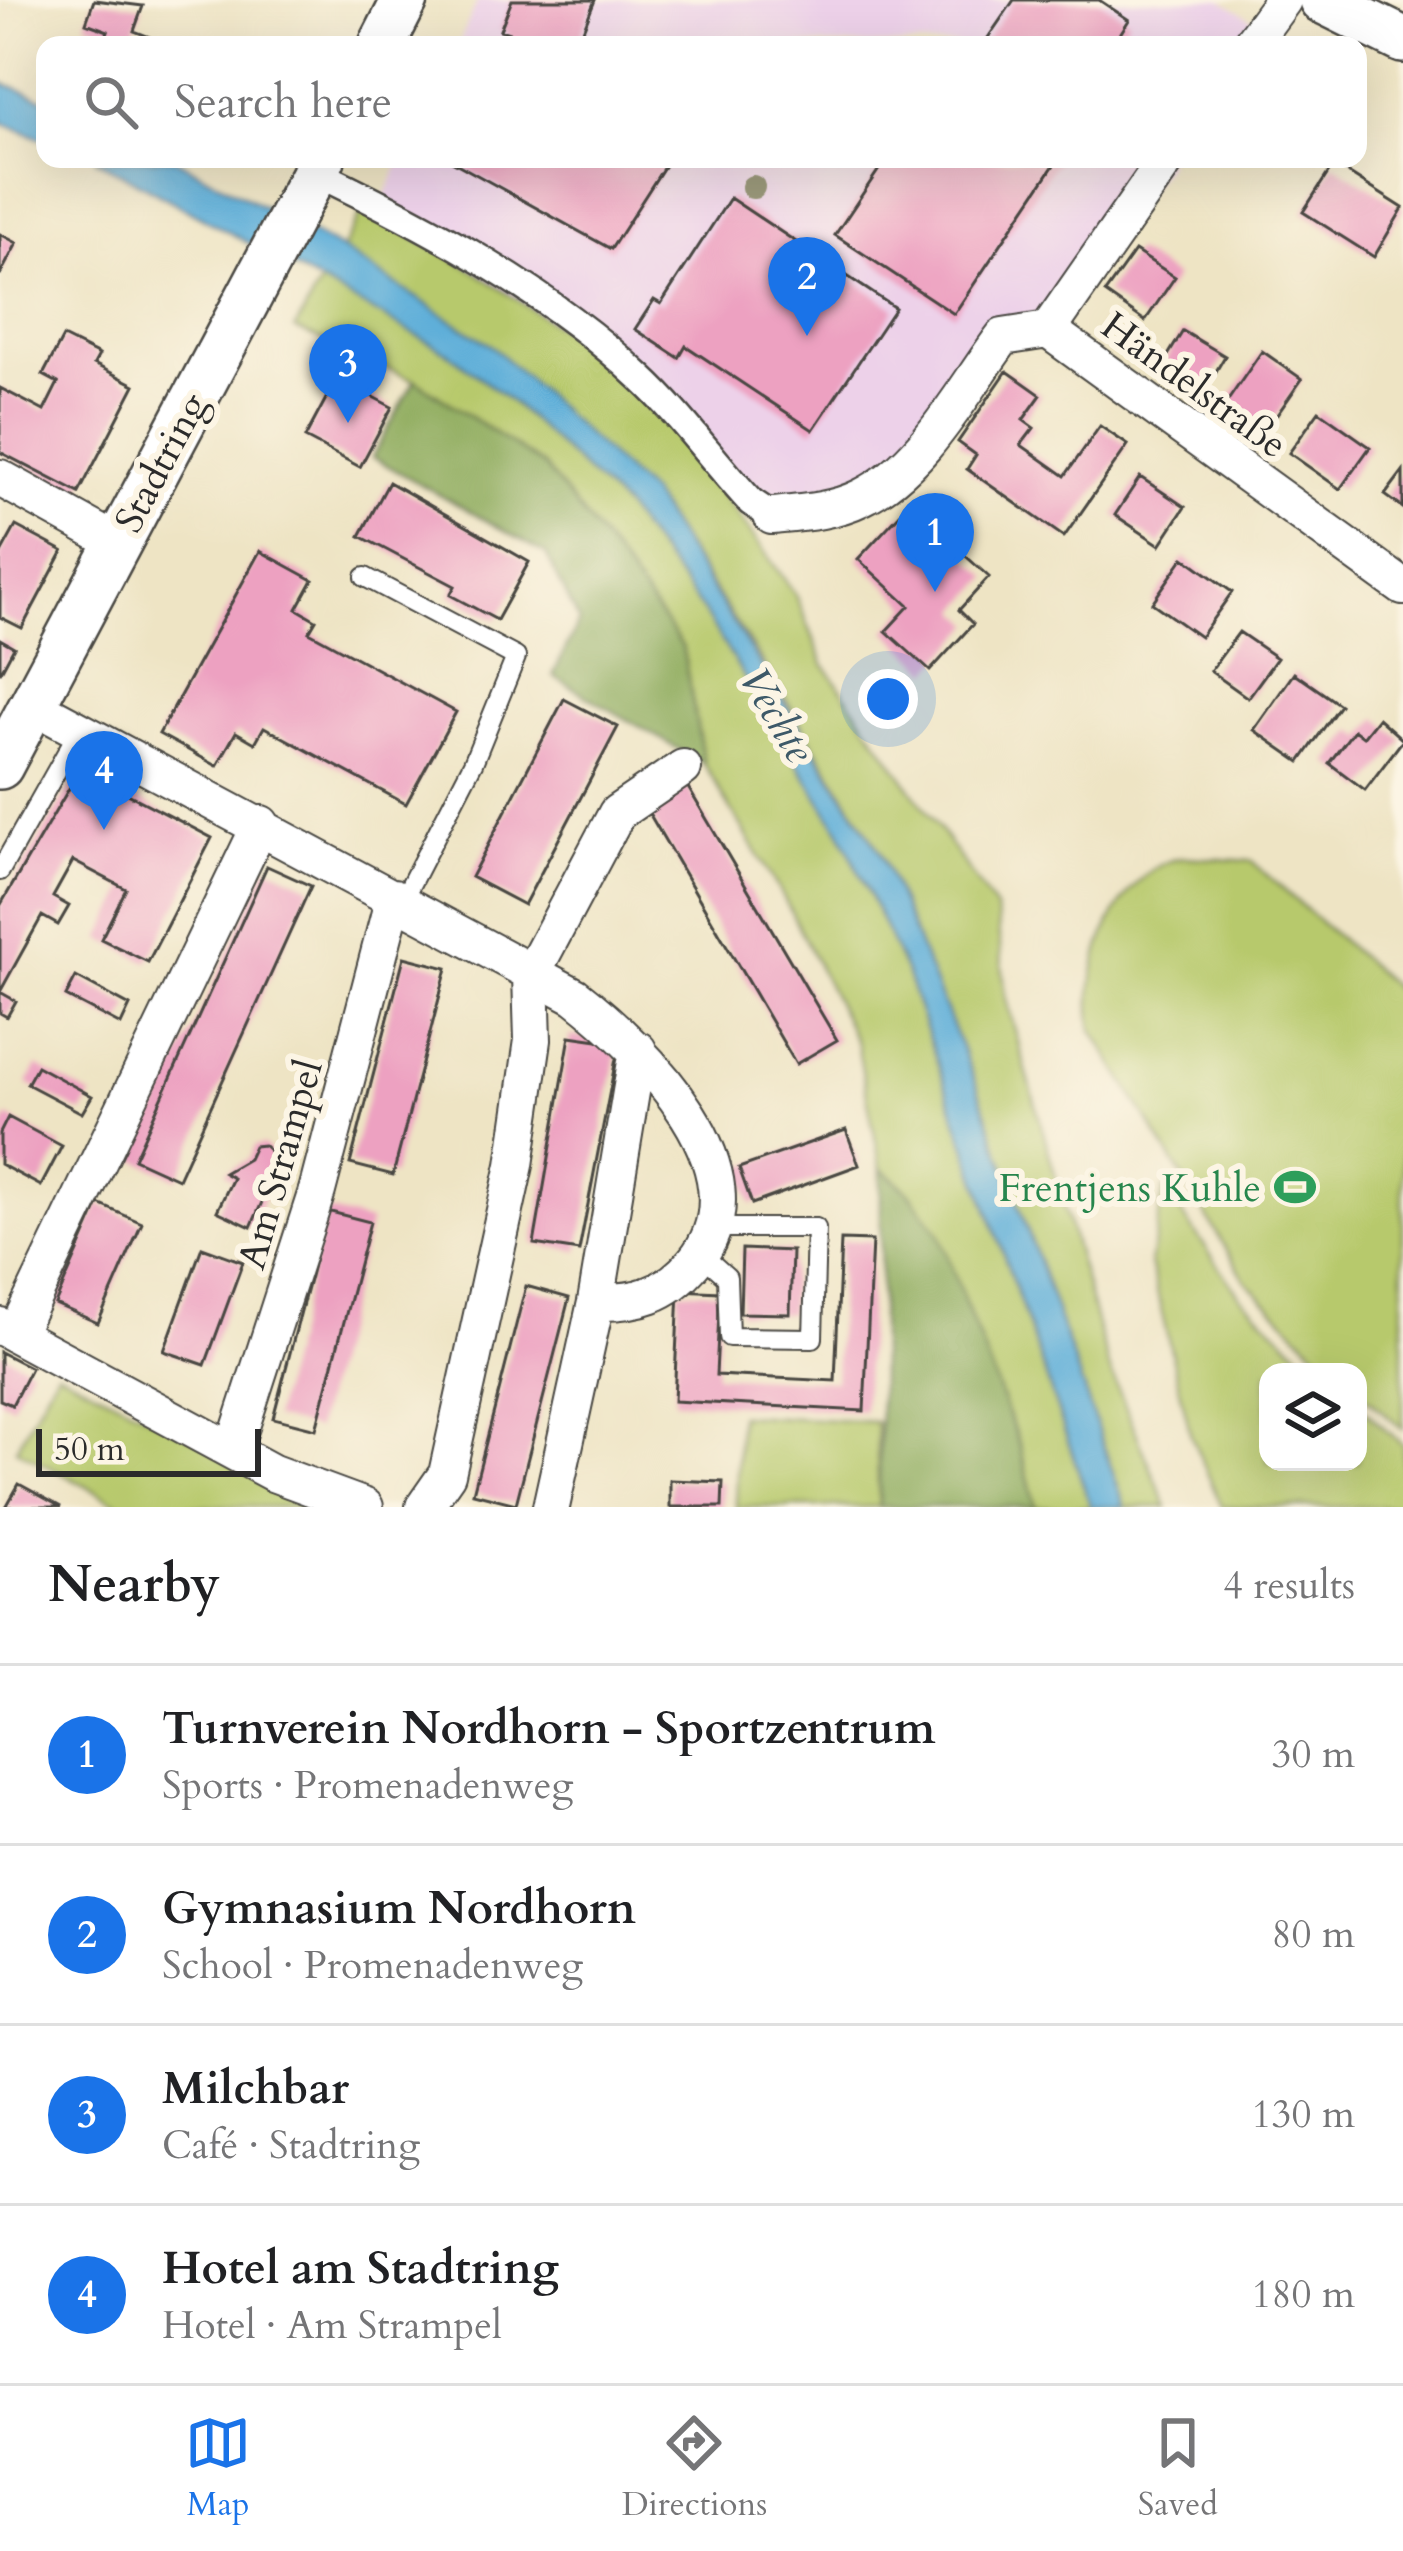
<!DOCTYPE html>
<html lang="en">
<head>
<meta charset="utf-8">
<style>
	body { margin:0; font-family:Cardo,serif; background:#f6f6f6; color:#202124 }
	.controls { position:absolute; right:36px; bottom:36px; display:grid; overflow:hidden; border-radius:24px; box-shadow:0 12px 48px #0002 }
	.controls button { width:108px; height:108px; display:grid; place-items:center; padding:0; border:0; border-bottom:3px solid #e0e0e0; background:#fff; color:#202124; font:60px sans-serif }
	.scale { position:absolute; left:36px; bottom:30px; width:225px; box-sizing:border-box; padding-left:12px; border:6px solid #2b2b2b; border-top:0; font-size:33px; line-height:42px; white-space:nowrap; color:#2b2b2b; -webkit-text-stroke:9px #fcf5e5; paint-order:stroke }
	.you { position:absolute; left:888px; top:699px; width:42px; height:42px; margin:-30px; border:9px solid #fff; border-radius:50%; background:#1a73e8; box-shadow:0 0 0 18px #1a73e833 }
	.badge { display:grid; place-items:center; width:78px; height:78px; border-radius:50%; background:#1a73e8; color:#fff; font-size:39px; font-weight:700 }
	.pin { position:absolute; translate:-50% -99px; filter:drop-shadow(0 3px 6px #0008) }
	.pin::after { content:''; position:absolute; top:63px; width:42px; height:36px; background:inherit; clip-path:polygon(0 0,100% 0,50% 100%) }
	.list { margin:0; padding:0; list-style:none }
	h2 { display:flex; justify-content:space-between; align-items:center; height:156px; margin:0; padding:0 48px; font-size:51px }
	h2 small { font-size:39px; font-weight:400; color:#757577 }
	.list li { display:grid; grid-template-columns:78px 1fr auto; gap:36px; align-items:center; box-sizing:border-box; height:180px; padding:0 48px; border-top:3px solid #e0e0e0 }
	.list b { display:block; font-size:45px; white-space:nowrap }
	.list p { margin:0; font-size:39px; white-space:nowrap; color:#757577 }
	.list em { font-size:39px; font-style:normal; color:#757577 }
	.icon { flex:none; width:66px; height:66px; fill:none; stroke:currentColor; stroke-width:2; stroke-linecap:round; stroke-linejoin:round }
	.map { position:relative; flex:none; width:1403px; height:1507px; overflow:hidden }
	.search { position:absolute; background:#fff; box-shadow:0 12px 48px #0002; left:36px; right:36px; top:36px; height:132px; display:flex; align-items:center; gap:30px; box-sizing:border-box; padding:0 42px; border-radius:24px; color:#757577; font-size:45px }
	.sheet { height:876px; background:#fff }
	nav { display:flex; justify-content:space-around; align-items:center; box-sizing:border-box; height:168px; border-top:3px solid #e0e0e0; background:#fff; font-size:33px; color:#757577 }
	nav a { display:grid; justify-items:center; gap:6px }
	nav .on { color:#1a73e8 }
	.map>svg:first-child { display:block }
</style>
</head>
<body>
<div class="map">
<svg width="1403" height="1507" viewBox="0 0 1403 1507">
	<rect width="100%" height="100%" fill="#fcf5e5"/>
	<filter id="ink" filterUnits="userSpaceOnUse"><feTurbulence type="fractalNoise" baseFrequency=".00833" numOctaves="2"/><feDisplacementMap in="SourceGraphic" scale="24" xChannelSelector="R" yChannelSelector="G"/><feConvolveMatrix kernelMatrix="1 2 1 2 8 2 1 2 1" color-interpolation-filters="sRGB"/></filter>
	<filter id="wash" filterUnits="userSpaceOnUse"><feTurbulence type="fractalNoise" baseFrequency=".004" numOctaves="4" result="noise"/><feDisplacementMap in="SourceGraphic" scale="48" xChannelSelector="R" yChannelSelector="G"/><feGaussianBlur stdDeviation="2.7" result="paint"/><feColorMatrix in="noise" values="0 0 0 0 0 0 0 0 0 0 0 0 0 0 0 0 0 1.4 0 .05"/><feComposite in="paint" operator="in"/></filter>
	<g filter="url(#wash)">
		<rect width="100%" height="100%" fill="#eee4c4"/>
		<path fill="#edd1e9" d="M 478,0 L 1221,0 L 1265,28 L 1253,45 L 458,45 Z
			M 402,159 L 1170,159 L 1045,332 L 998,340 L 910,458 L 781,515 L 633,377 L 380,206 Z"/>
		<path fill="#b7c96c" stroke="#717a4c" stroke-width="3" d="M 363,209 L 473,270 L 579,341 L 680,437 L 796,595 L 824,664 L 996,910 L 1006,998 L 1108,1365 L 1167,1507 L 1125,1507 L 975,1081 L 880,852 L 776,683 L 651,495 L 342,250 Z
			M 321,282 L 449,353 L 516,406 L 623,506 L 702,609 L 840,831 L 907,975 L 1091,1507 L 1035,1507 L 1020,1446 L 982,1349 L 909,1192 L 881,1168 L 857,1044 L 785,900 L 704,764 L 682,646 L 544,466 L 415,380 L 295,329 Z
			M 1184,857 L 1251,861 L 1403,995 L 1403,1429 L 1358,1391 L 1358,1372 L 1337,1372 L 1246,1281 L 1093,1030 C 1081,969 1117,869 1184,857 Z
			M 1164,1189 L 1241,1297 L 1321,1372 L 1268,1372 L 1268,1462 L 1358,1462 L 1358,1405 L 1403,1445 L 1403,1507 L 1222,1507 L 1191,1436 L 1150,1263 Z
			M 57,1371 L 332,1507 L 125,1507 L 16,1449 Z
			M 739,1415 L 876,1422 L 879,1507 L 736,1507 Z"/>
		<path fill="#91ad60" stroke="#5e6c46" stroke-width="3" d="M 415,380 L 544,466 L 621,563 L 682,646 L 704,764 L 553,676 L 579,621 L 546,554 L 372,457 Z
			M 881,1168 L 909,1192 L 938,1232 L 1020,1446 L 1035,1507 L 879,1507 Z"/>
		<path fill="#5fafd9" stroke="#456d82" stroke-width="3" d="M 0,82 L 45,99 L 45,140 L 0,122 Z
			M 95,159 L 175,159 L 342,250 L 492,346 L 651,495 L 880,852 L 975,1081 L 1125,1507 L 1091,1507 L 907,975 L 840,831 L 702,609 L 623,506 L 516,406 L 449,353 Z"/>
		<g id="blocks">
			<path fill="#eda1c1" d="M 94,0 L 143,6 L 134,31 L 170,45 L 112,45 L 105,39 L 108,31 L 86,23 Z
				M 512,0 L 595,0 L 577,45 L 504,45 L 509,33 L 500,30 Z
				M 1014,0 L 1099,0 L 1129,20 L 1113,45 L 983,45 Z
				M 448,159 L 669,159 L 611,249 Z
				M 886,159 L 1058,159 L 954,314 L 835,235 Z
				M 1334,164 L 1403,208 L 1374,257 L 1303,212 Z
				M 730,198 L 895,308 L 813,430 L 686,346 L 679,358 L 635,329 L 654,300 L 661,304 Z
				M 0,234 L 17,243 L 0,275 Z
				M 1135,251 L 1175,277 L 1145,321 L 1105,293 Z
				M 1183,331 L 1225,356 L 1201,397 L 1158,372 Z
				M 63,337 L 99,355 L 94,364 L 135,385 L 79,493 L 0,452 L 0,388 L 44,411 L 58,383 L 43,375 Z
				M 1262,351 L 1302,379 L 1258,442 L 1218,415 Z
				M 1007,371 L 1041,395 L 1023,420 L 1034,428 L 1021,445 L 1065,476 L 1100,426 L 1128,445 L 1064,537 L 967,469 L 976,455 L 958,442 Z
				M 337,378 L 392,407 L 360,467 L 305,438 Z
				M 1319,411 L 1370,447 L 1340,489 L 1289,453 Z
				M 1403,471 L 1403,508 L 1385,495 Z
				M 1140,477 L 1185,507 L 1160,545 L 1115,515 Z
				M 389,482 L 529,562 L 497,620 L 450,595 L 455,586 L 360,536 Z
				M 900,514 L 922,534 L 930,524 L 989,577 L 959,610 L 973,624 L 930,671 L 886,631 L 909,606 L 858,559 Z
				M 16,526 L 63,551 L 22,628 L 0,617 L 0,555 Z
				M 260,551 L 313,580 L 297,609 L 316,620 L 309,632 L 456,712 L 406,804 L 264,727 L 255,743 L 236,732 L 217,766 L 159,734 Z
				M 1184,557 L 1232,592 L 1200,637 L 1152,603 Z
				M 1239,632 L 1277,658 L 1248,698 L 1210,671 Z
				M 0,639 L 14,647 L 0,673 Z
				M 1294,673 L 1340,705 L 1300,762 L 1254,730 Z
				M 564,699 L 618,727 L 524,905 L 471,877 Z
				M 1378,718 L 1403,740 L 1365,790 L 1329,763 L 1354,730 L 1363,737 Z
				M 88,762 L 100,769 L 103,781 L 212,838 L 148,962 L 101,939 L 126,889 L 73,861 L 53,897 L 69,906 L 58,925 L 42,916 L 0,992 L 16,1001 L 7,1017 L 0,1013 L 0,906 L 71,785 L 73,768 Z
				M 686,784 L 837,1040 L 796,1064 L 646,808 Z
				M 267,866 L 311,886 L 178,1179 L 134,1159 Z
				M 404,957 L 447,968 L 393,1175 L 350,1164 Z
				M 76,977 L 130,1006 L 121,1025 L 66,996 Z
				M 570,1036 L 619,1043 L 579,1251 L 534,1244 Z
				M 37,1066 L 92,1096 L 82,1113 L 27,1084 Z
				M 8,1117 L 62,1146 L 41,1186 L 0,1164 L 0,1133 Z
				M 846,1130 L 859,1165 L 752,1204 L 739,1168 Z
				M 263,1145 L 272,1153 L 268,1168 L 275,1198 L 266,1193 L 251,1227 L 217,1211 L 233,1178 L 224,1173 L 248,1159 L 254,1146 Z
				M 99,1204 L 142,1223 L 98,1323 L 55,1304 Z
				M 327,1211 L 370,1222 L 316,1429 L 273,1418 Z
				M 841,1240 L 872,1241 L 864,1411 L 674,1401 L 679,1290 L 720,1292 L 716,1375 L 835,1381 Z
				M 202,1247 L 243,1262 L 205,1365 L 164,1351 Z
				M 742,1249 L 792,1251 L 790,1314 L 740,1313 Z
				M 526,1286 L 569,1298 L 516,1504 L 473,1493 Z
				M 0,1352 L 31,1368 L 12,1405 L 0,1400 Z
				M 670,1480 L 723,1482 L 722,1507 L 670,1507 Z
				M 19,1484 L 61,1507 L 6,1507 Z"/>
		</g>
	</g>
	<g filter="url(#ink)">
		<use href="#blocks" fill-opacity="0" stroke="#484742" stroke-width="3"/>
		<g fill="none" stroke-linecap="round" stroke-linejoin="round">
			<g stroke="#484742" stroke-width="22">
				<path id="service" d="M 365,577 L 516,657 L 473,763 L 402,901
					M 0,871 L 80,729
					M 701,1254 L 727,1277 L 729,1337 L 813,1338 L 816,1228 L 712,1228"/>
			</g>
			<g stroke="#484742" stroke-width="32">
				<path id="pedestrian" d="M 315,172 C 428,226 549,291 641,378 C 682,416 713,461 751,502 L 772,516"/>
			</g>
			<g stroke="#484742" stroke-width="40">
				<path id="minor" d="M 1250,45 L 1283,0
					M 1167,159 L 1048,330 L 1403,587
					M 0,478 L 117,543
					M 772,516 C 803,513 834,511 862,497 C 923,468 964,389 1003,337 L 1048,330
					M 32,705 L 575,996 C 642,1048 769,1172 694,1262 C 667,1295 637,1303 596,1302
					M 0,1326 L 273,1473 L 365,1507
					M 16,1333 L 261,824
					M 233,1451 L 317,1191 L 394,897
					M 424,1507 L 447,1474 L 515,1165 L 533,1040 L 531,975 L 617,813 L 683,768
					M 551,1507 L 596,1302 L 638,1050"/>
			</g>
			<g stroke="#484742" stroke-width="50">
				<path id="tertiary" d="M 1322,0 L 1403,40
					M 382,45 L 405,0
					M 0,766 L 322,159"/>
			</g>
			<use href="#service" stroke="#fff" stroke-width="18"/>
			<use href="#pedestrian" stroke="#fff" stroke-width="27"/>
			<use href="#minor" stroke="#fff" stroke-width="36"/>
			<use href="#tertiary" stroke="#fff" stroke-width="45"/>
		</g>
		<circle fill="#9a987a" cx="753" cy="187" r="12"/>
	</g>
	<defs>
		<g id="stadium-bare" transform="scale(3.24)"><path d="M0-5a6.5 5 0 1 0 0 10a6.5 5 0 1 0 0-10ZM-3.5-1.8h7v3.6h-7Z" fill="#2e9e5b" stroke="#fcf5e5" stroke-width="2.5" paint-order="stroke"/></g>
	</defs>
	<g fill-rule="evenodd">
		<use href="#stadium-bare" x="1295" y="1187"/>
	</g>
	<g text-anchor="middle" stroke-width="12" stroke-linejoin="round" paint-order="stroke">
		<g font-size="39" fill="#2b2b2b" stroke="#fcf5e5">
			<text transform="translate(1195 384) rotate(36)" y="14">Händelstraße</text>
			<text transform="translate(160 462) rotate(-62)" y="14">Stadtring</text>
			<text transform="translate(279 1164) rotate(-74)" y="14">Am Strampel</text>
		</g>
		<g font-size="39" fill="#27864d" stroke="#fcf5e5" text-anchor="end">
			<text x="1261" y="1201">Frentjens Kuhle</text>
		</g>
		<g font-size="42" font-style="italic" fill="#3d5968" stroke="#fcf5e5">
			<text transform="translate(778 714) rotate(59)" y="15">Vechte</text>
		</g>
	</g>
</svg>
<div class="controls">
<button><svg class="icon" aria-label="layers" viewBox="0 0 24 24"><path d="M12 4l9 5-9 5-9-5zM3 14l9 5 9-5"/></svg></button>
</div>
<div class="scale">50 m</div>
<div class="you"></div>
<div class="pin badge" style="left:935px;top:592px">1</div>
<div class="pin badge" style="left:807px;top:336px">2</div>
<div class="pin badge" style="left:348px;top:423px">3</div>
<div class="pin badge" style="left:104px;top:830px">4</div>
<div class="search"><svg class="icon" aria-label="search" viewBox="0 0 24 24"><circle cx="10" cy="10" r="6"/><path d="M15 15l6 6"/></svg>Search here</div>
</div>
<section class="sheet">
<h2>Nearby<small>4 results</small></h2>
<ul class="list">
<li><span class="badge">1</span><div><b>Turnverein Nordhorn - Sportzentrum</b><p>Sports · Promenadenweg</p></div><em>30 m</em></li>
<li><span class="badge">2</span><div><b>Gymnasium Nordhorn</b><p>School · Promenadenweg</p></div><em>80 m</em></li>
<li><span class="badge">3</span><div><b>Milchbar</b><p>Café · Stadtring</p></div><em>130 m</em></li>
<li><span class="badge">4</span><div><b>Hotel am Stadtring</b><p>Hotel · Am Strampel</p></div><em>180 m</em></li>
</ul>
</section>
<nav>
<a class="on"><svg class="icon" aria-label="map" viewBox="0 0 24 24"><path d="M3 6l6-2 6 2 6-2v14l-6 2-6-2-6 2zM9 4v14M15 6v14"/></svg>Map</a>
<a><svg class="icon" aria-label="directions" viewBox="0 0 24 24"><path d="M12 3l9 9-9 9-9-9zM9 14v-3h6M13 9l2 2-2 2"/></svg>Directions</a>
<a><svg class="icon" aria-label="saved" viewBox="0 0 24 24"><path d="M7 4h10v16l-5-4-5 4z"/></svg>Saved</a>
</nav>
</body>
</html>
